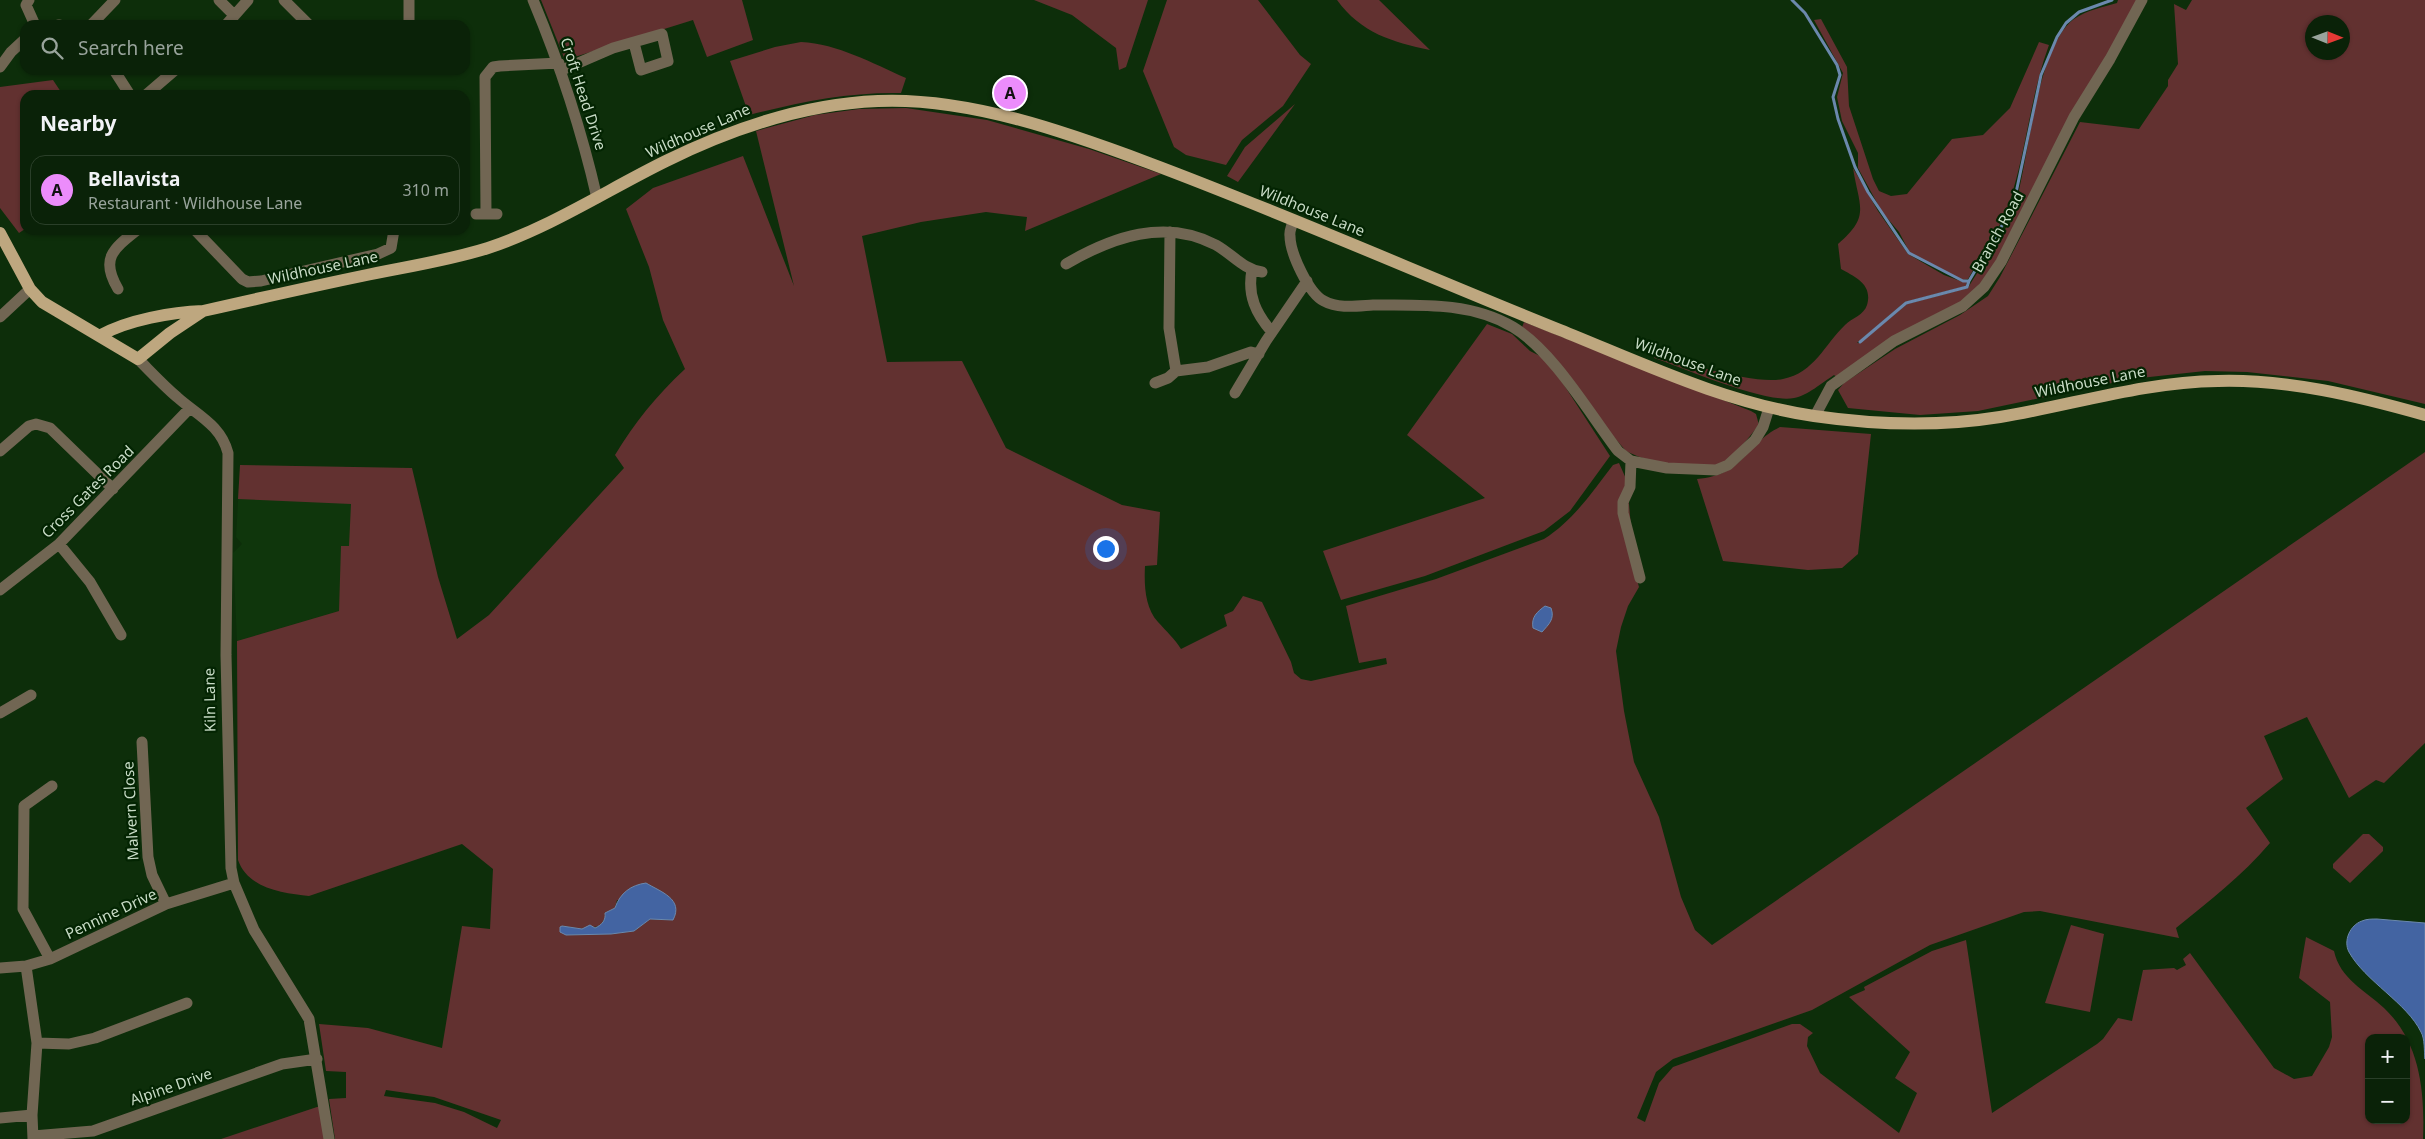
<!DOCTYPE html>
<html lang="en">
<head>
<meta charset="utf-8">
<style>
	body { margin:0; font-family:"Noto Sans",sans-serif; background:#182f16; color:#f1f3f6 }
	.controls { position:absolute; right:15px; bottom:15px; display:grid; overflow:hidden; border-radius:10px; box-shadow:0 1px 4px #0004 }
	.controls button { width:45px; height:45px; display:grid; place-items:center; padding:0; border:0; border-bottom:1px solid #2a3f29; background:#0a2208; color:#f1f3f6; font:25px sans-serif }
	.compass { position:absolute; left:2305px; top:15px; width:45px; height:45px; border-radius:50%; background:#0a2208; box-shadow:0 1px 4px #0004; rotate:91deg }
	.you { position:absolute; left:1105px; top:548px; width:18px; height:18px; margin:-12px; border:4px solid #fff; border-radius:50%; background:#1a73e8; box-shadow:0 0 0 8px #1a73e833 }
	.badge { display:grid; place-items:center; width:32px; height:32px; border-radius:50%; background:#ec8cfb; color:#111; font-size:16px; font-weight:700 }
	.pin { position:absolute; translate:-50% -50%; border:2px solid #fff; box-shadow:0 1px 5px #0006 }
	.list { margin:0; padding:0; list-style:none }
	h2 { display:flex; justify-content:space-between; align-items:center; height:65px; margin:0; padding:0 20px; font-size:21px }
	h2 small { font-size:16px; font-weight:400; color:#99a49c }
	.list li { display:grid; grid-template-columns:32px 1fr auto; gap:15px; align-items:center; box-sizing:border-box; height:70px; margin:0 10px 10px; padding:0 10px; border:1px solid #2a3f29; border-radius:15px }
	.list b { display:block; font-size:19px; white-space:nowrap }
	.list p { margin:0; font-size:16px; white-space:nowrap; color:#99a49c }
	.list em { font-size:16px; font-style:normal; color:#99a49c }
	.icon { flex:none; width:28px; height:28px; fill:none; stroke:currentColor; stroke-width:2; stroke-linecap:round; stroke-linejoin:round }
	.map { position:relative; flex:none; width:2425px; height:1139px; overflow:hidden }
	.search { position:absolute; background:#0a2208; box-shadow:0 1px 4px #0004; left:20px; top:20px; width:450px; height:55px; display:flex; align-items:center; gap:12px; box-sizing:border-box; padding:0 18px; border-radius:15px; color:#99a49c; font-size:19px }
	.panel { position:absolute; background:#0a2208; box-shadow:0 1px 4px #0004; left:20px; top:90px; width:450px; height:145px; border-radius:15px }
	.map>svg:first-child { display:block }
</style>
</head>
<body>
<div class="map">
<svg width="2425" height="1139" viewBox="0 0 2425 1139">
	<rect width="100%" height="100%" fill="#0d2e0a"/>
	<path fill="#0f360c" d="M 240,465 L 412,468 L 339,611 L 237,641 L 233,553 L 242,544 L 236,537 Z"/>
	<path fill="#623130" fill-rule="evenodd" d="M 541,0 L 742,0 L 753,40 L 707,57 L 693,20 L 565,60 Z
		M 1034,0 L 1148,0 L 1126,67 L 1119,70 L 1116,48 L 1072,15 Z
		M 1167,0 L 1258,0 L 1300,55 L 1311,64 L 1283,106 L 1242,140 L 1226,165 L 1186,155 L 1174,147 L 1143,71 Z
		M 1337,0 L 1379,0 L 1430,50 C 1392,42 1361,33 1337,0 Z
		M 2118,0 L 2138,0 L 1999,260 L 1972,296 L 1838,378 L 1834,375 C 1823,382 1807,396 1794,398 C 1765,404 1684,368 1654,358 L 1656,355 C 1687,363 1753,385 1783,379 C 1814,373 1825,344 1845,325 C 1852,318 1864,315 1867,305 C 1873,284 1855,277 1841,269 L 1838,244 C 1871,216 1859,207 1853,168 L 1878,211 L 1908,254 L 1944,275 L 1963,282 L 1967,282 L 1966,286 L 1905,302 L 1857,343 L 1860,343 L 1907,304 L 1968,288 C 1980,267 2005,234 2013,213 C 2029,165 2035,48 2074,19 C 2087,10 2103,7 2117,3 Z
		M 2192,0 L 2425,0 L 2425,404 L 2328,381 L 2247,372 L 2205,371 L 2131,379 L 1978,411 L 1920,415 L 1848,408 L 1838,390 L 1844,383 L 1895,349 L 1960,315 L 1988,296 L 2000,277 L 2080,122 L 2139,129 L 2168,86 L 2168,80 L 2178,64 L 2174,4 L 2186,10 ZM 2312,22 L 2342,22 L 2342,52 L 2312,52 Z
		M 1821,19 L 1847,67 L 1849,106 L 1873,179 L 1879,191 L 1891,196 L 1907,194 L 1952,139 L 1983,135 L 2010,108 L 2039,42 L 2049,45 C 2031,94 2027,145 2012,194 C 2004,224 1983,252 1968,279 L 1963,280 L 1910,253 L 1899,232 L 1882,212 L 1858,168 L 1858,153 L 1842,121 L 1837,97 L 1843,73 L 1814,20 Z
		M 801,42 C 838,44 872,63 906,78 L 901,93 C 848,92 800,102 749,115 L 730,61 L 775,47 Z
		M 53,80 L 63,95 L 25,95 L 25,229 L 19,233 L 0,208 L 0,87 Z
		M 1295,104 L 1238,182 L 1227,176 L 1245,147 Z
		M 906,108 L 987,120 L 1089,149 L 1161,174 L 1025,231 L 1027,217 L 986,212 L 921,222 L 862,236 L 887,362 L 962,361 L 1006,448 L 1122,505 L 1160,512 L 1157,565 L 1145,566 C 1144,585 1145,608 1158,622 C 1167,632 1174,638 1181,649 L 1227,626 L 1224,615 L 1233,611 L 1243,596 L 1262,602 L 1291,662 L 1294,673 L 1301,679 L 1311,681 L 1387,664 L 1386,658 L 1359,663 L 1346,606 L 1436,579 L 1544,539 C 1574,520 1592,492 1613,465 L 1619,463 L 1627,481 L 1635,573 L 1639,587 L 1628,606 L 1621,627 L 1616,651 L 1624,711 L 1634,762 L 1659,817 L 1681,897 L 1695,930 L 1712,945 L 2425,452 L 2425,743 L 2384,783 L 2376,780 L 2349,798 L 2307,717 L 2264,736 L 2283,779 L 2246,808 L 2270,843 C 2242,876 2209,901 2176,928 L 2179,938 L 2040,911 L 2024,912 L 1930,945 L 1812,1010 L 1673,1059 L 1656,1072 L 1637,1118 L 1645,1122 L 1659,1083 L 1673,1067 L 1792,1024 L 1800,1024 L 1813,1033 L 1808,1037 L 1807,1046 L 1820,1073 L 1899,1133 L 1917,1093 L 1895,1078 L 1910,1052 L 1849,997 L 1865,990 L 1864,987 L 1932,951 L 1966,940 L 1992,1113 L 2097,1044 L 2103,1039 L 2118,1018 L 2132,1021 L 2143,970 L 2174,968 L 2177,970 L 2186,965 L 2183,959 L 2190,953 L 2274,1068 L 2294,1079 L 2312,1076 L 2329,1047 L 2332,1037 L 2330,1002 L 2299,978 L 2306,937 L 2334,951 C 2340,979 2365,990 2384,1008 C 2420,1042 2425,1091 2423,1139 L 335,1139 L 329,1099 L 346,1098 L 346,1072 L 326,1071 L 319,1024 L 368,1028 L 442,1048 L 462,926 L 490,929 L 493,869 L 462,844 L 309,896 C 284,893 248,889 238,860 L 237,641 L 339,611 L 341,546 L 349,546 L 351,504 L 238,499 L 240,465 L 412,468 L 438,577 L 457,639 L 489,615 L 624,468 L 615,455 C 635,422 656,396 685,369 L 663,320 L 649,267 L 626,209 L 653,188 L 743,156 L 794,286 L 756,131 L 815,115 L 859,109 ZM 617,900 L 673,920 L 650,919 L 634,931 L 611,934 L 566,935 L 562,926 L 582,929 L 600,926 L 605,918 L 605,913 L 615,908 ZM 2369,1038 L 2406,1038 L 2406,1120 L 2369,1120 ZM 386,1090 L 434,1097 L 501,1120 L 497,1128 L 464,1112 L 435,1103 L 384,1096 Z
		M 1524,322 L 1751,411 L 1756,414 L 1759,425 C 1748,438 1733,460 1717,465 C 1691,471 1649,463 1626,451 L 1521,330 Z
		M 1487,324 L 1512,334 L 1530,351 L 1542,357 L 1553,368 L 1610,456 L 1570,511 L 1544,531 L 1425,576 L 1341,600 L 1323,551 L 1485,498 L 1407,435 Z
		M 1780,427 L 1871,434 L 1858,554 L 1842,568 L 1808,570 L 1723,561 L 1697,479 C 1745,475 1745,444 1780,427 Z
		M 2363,834 L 2369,834 L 2383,847 L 2383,851 L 2350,883 L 2333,868 L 2333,864 Z
		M 2071,925 L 2104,934 L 2090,1012 L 2045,1003 Z
		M 320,1106 L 325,1139 L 221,1139 Z"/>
	<path fill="#4364a2" stroke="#6b88ad" d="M 1545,606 L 1551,608 C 1555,619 1549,624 1542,632 L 1533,628 C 1531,617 1537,612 1545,606 Z
		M 646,883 C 661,892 684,899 673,920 L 650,919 L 634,931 L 611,934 L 566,935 L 560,932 L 560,927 L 562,926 L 582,929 L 590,925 L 595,928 C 602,925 606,920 605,913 L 615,908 C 620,893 631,885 646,883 Z
		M 2377,919 L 2425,923 L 2425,1059 C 2424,1051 2425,1039 2421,1032 C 2407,1003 2365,981 2349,952 C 2343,941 2350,925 2362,921 C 2366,919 2372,919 2377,919 Z"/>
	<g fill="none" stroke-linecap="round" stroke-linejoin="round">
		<path stroke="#6b88ad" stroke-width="3" d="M 1792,0 L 1805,13 L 1837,65 L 1840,75 L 1833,97 L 1838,119 L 1855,167 L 1868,192 L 1909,253 L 1963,281 L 1969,281 L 2013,207 L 2041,75 L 2057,37 L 2066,23 L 2079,12 L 2112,0
			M 1860,342 L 1906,303 L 1967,287 L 1969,281"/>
		<path stroke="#716653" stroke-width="11" d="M 29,0 L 26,5 L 35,25
			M 219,0 L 234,15
			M 284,0 L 309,25
			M 533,0 C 561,67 581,128 597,198
			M 58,25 L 60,25
			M 91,25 L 115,0
			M 226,25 L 248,0
			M 409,25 L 409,0
			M 0,67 L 11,52 L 25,39
			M 114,70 L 130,95
			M 562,70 L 613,48 L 662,34 L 668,61 L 641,70 L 634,43
			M 146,95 L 175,70
			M 476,214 L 497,214
			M 486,214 L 485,77 L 493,67 L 500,66 L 559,63
			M 1293,221 C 1292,226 1289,231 1290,236 C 1290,253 1309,294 1324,301 C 1338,309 1357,306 1373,305 C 1420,305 1471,302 1513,327 C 1553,351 1589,413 1618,451 L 1631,461 L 1667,468 L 1716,470 L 1728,465 L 1755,440 L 1763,427 L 1769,408
			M 195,230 L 242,279 L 248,282 L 261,281 L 378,254 L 391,248 L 394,230
			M 1170,232 L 1169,328 L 1176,371
			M 1066,264 C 1112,237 1165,218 1216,245 C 1232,254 1243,269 1262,272
			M 1252,270 C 1247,295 1256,314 1272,332
			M 118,289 C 100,259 113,249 137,230
			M 0,317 L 30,289
			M 138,359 C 151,372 163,385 177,397 C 197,415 221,425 228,453 L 226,655 L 231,868 L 234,883 L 254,930 L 309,1019 L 329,1139
			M 1155,383 L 1168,378 L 1176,371 L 1208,367 L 1251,352 L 1259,354
			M 1235,393 L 1266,341 L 1307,281
			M 1815,416 L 1831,386 L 1894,341 L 1963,306 L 1984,287 L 2001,262 L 2074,117 L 2110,59 L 2142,0
			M 0,451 L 29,426 L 36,424 L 50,428 L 113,489
			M 1631,461 L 1630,487 L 1623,502 L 1623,513 L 1640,578
			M 59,544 L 90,582 L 121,635
			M 0,590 L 59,544 L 190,408
			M 0,713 L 31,695
			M 142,742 L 148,857 L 152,875 L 166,904
			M 50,959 L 23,909 L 24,806 L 52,786
			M 26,966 L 37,1043 L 32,1115 L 33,1139
			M 0,968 L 26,966 L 50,959 L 166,904 L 234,883
			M 37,1043 L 69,1044 L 95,1038 L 187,1003
			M 0,1118 L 32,1115
			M 33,1136 L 93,1131 L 282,1064 L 317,1059"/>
		<path stroke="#bea77f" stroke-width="12" d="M 0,233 L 30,289 L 42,302 L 138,359 L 170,333 L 203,311
			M 101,335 C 128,320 172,312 203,311 C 256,299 309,287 362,276 C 404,267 447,261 488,248 C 551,227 607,190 666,161 C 733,128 803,104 878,101 C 968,97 1066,132 1149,163 C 1288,215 1423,275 1560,330 C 1642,363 1725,403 1814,416 C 1876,425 1938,427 2000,417 C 2073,405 2143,382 2218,381 C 2288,379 2358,396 2425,415"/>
	</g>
	<g text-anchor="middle" stroke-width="4.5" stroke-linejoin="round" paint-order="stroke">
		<g font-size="15" fill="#c8dbc6" stroke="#032402">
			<text transform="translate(583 94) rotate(72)" y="5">Croft Head Drive</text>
			<text transform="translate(698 131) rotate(-24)" y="5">Wildhouse Lane</text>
			<text transform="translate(1312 211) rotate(22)" y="5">Wildhouse Lane</text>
			<text transform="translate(1998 232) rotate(-61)" y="5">Branch Road</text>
			<text transform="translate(323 268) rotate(-12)" y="5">Wildhouse Lane</text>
			<text transform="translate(1688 362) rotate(20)" y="5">Wildhouse Lane</text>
			<text transform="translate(2090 382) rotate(-11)" y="5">Wildhouse Lane</text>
			<text transform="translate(88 492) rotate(-45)" y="5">Cross Gates Road</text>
			<text transform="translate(210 700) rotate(-91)" y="5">Kiln Lane</text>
			<text transform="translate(131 811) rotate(-93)" y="5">Malvern Close</text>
			<text transform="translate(111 914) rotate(-25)" y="5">Pennine Drive</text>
			<text transform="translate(171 1087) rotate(-19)" y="5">Alpine Drive</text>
		</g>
	</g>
</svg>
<div class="controls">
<button>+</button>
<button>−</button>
</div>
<svg class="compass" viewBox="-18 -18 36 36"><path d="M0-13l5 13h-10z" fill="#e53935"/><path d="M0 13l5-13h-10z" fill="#99a49c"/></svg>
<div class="you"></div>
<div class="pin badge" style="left:1010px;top:93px">A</div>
<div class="search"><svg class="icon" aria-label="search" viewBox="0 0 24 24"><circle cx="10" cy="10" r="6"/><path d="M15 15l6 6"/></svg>Search here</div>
<section class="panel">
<h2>Nearby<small></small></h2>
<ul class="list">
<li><span class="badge">A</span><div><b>Bellavista</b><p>Restaurant · Wildhouse Lane</p></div><em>310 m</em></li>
</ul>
</section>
</div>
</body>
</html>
